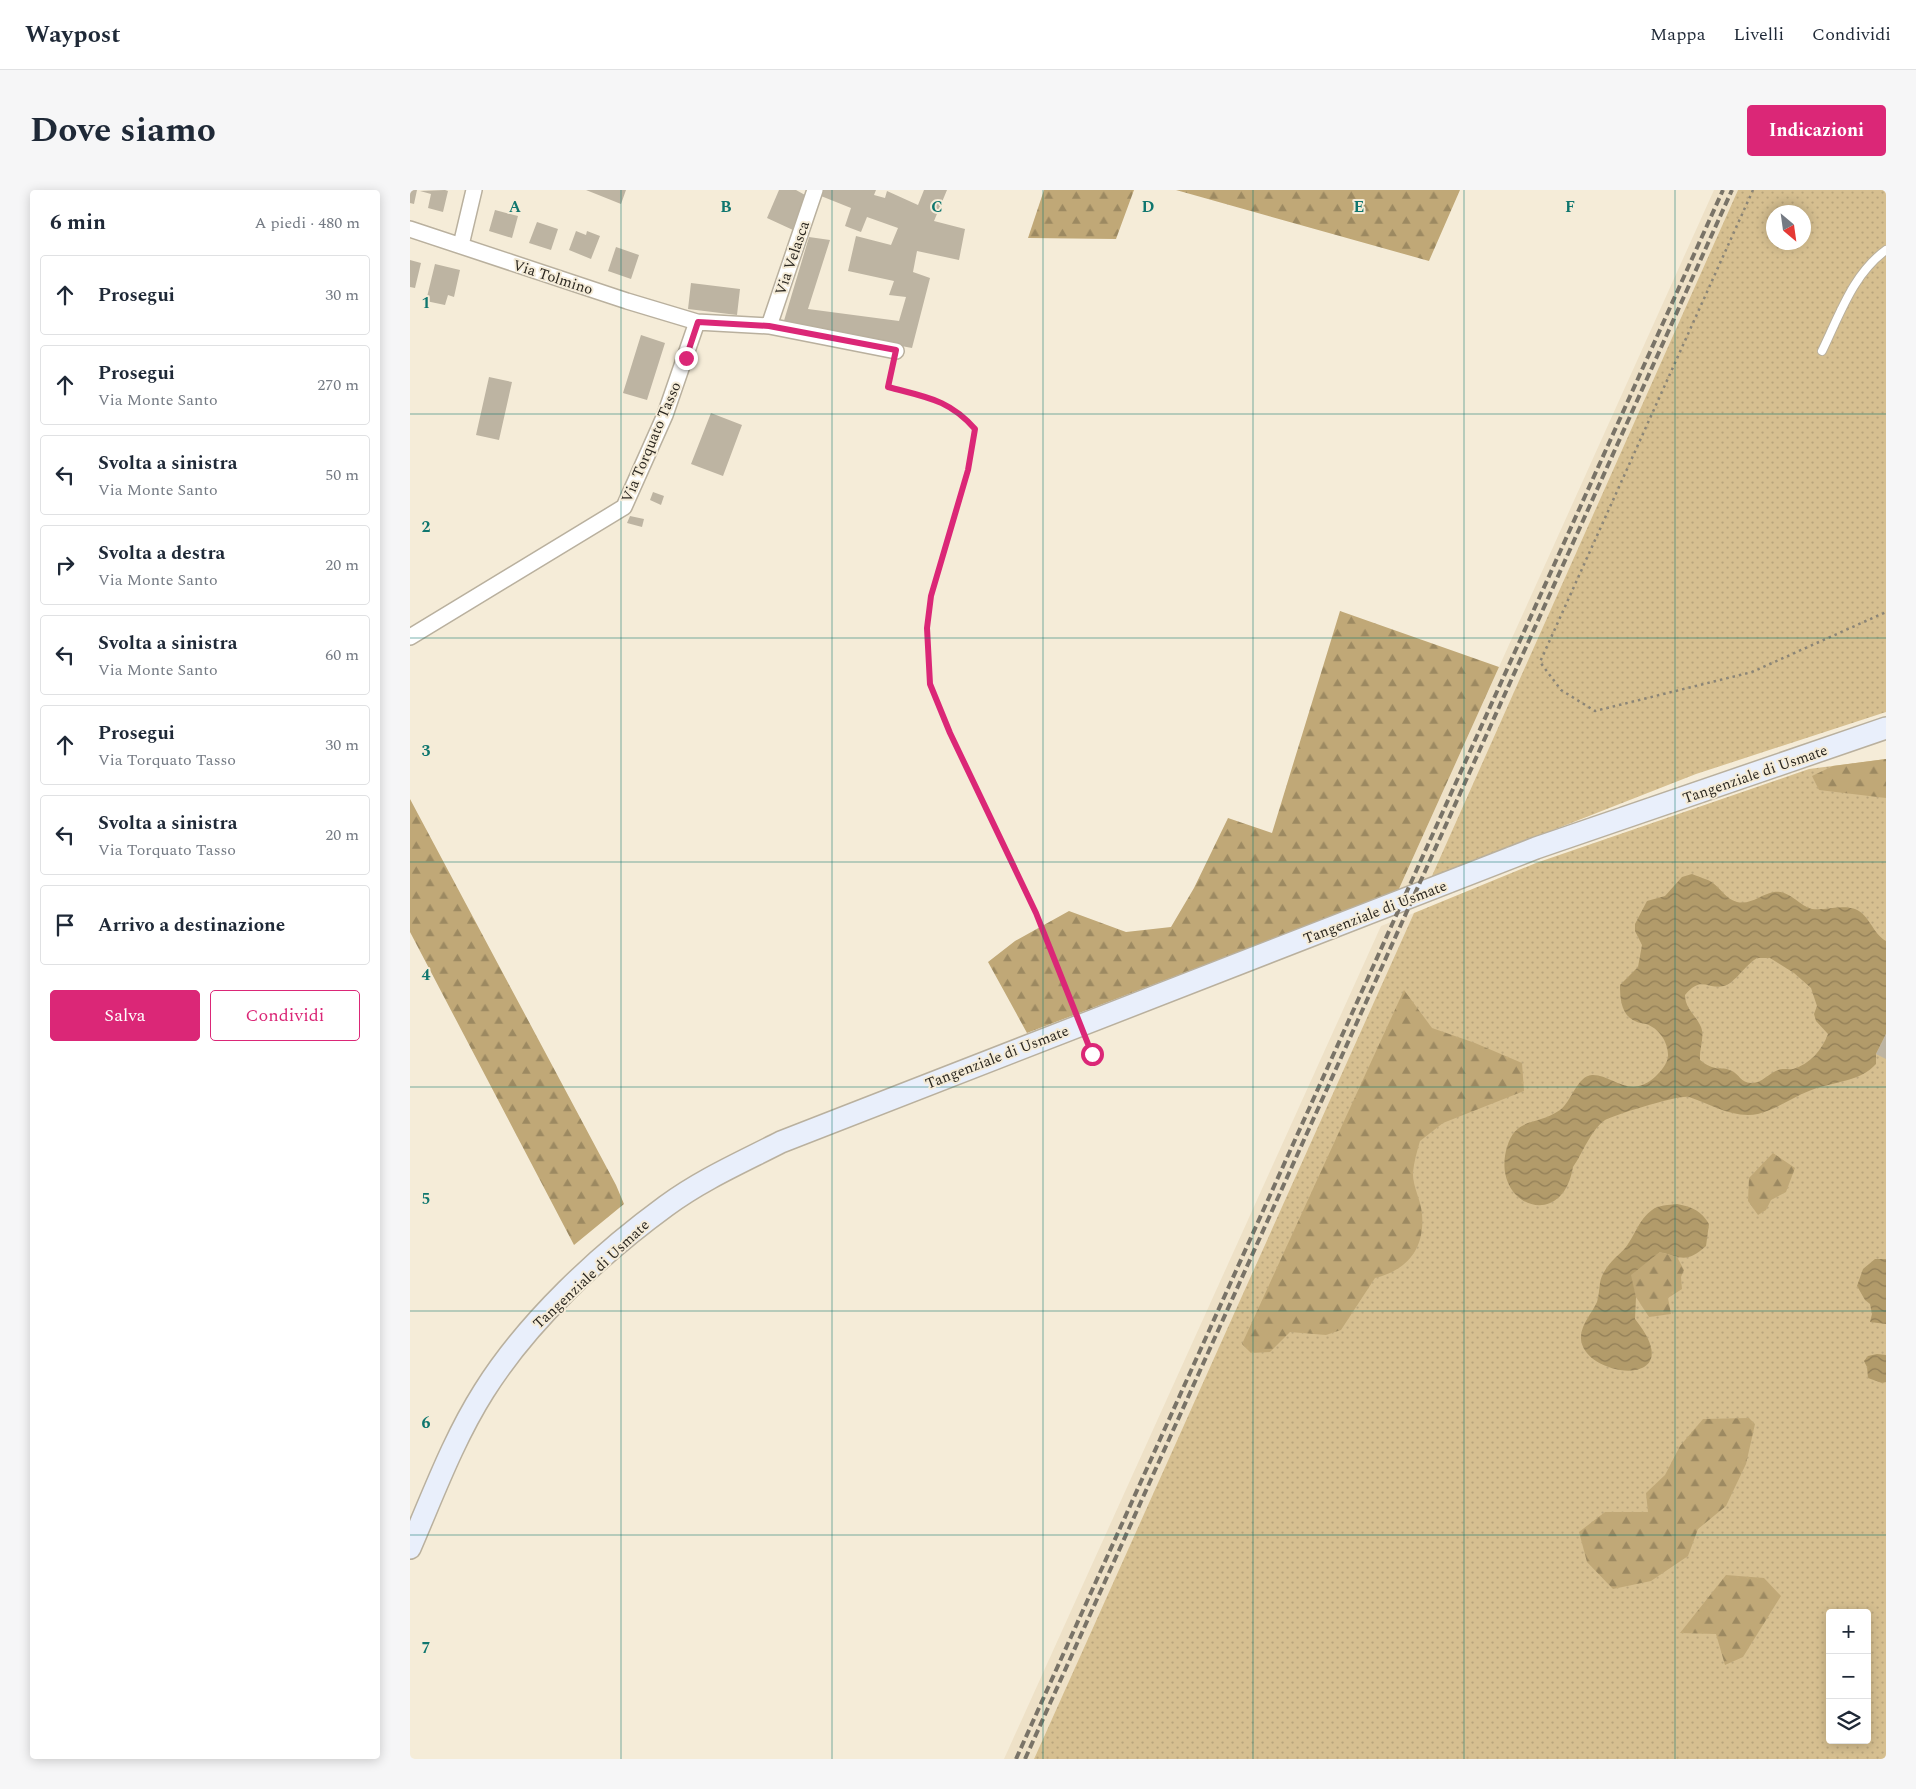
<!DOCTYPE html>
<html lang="it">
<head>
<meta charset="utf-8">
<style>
	body { margin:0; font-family:Spectral,serif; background:#f6f6f7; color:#1f2937 }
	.controls { position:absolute; right:15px; bottom:15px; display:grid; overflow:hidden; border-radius:5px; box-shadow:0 2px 12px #0003 }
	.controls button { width:45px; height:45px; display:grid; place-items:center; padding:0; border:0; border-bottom:1px solid #e0e1e3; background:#fff; color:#1f2937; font:25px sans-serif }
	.compass { position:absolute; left:1356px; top:15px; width:45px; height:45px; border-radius:50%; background:#fff; box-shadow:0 2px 12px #0003; rotate:151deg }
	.stop { position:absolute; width:15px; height:15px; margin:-11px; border:4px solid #db2777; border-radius:50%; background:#fff }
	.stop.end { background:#db2777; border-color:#fff; box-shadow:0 1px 5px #0008 }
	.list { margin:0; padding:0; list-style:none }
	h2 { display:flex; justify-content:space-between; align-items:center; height:65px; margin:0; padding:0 20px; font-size:21px }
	h2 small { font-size:16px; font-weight:400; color:#747a83 }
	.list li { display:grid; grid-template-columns:32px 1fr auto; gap:15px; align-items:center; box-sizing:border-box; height:80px; margin:0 10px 10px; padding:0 10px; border:1px solid #e0e1e3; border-radius:5px }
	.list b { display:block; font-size:19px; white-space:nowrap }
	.list p { margin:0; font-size:16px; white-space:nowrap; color:#747a83 }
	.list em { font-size:16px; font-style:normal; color:#747a83 }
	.actions { display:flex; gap:10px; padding:15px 20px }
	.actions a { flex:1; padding:11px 0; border:1px solid #db2777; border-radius:5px; text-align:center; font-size:18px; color:#db2777 }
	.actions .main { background:#db2777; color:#fff }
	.icon { flex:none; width:28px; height:28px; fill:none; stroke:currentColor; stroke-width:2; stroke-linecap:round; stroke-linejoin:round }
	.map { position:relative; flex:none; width:1476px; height:1569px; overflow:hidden; border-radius:5px }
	header { display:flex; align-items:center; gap:30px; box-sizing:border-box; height:70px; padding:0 25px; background:#fff; border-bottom:1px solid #e0e1e3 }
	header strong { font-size:24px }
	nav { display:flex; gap:28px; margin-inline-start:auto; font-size:18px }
	.intro { display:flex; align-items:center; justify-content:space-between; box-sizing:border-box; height:120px; padding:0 30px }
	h1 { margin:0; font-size:35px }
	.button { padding:12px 22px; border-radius:5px; background:#db2777; color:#fff; font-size:18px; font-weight:700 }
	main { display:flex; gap:30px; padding:0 30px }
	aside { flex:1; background:#fff; border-radius:5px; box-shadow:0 2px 12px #0003 }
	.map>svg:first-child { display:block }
</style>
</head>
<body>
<header>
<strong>Waypost</strong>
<nav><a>Mappa</a><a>Livelli</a><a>Condividi</a></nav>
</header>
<div class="intro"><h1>Dove siamo</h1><a class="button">Indicazioni</a></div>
<main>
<aside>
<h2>6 min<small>A piedi · 480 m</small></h2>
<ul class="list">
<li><svg class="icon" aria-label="ahead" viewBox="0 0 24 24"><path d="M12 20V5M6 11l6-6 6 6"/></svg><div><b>Prosegui</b></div><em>30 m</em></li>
<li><svg class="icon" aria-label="ahead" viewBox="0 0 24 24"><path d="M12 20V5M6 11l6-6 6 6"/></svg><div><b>Prosegui</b><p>Via Monte Santo</p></div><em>270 m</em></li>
<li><svg class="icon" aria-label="left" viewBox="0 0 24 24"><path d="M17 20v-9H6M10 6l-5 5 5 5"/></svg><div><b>Svolta a sinistra</b><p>Via Monte Santo</p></div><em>50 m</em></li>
<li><svg class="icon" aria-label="right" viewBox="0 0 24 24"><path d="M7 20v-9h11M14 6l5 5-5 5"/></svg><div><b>Svolta a destra</b><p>Via Monte Santo</p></div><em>20 m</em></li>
<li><svg class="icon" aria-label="left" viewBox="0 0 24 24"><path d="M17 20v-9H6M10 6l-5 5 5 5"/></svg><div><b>Svolta a sinistra</b><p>Via Monte Santo</p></div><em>60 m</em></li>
<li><svg class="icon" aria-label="ahead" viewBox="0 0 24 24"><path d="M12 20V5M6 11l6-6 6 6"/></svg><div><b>Prosegui</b><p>Via Torquato Tasso</p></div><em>30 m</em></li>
<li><svg class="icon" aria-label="left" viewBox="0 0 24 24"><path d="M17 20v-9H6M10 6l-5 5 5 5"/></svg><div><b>Svolta a sinistra</b><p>Via Torquato Tasso</p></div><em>20 m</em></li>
<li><svg class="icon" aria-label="arrive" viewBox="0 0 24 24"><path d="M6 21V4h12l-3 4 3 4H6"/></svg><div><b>Arrivo a destinazione</b></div></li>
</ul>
<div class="actions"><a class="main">Salva</a><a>Condividi</a></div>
</aside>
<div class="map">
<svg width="1476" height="1569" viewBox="0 0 1476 1569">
	<defs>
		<pattern id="grass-dots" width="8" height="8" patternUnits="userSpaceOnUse" patternTransform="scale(1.25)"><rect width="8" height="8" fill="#d6bf90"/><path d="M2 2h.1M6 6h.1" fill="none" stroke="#b8a47c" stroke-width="1.8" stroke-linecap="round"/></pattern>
		<pattern id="forest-firs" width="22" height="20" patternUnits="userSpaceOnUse" patternTransform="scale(1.25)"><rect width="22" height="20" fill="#c0a877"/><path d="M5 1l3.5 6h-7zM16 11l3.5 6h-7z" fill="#9c8961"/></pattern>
		<pattern id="water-waves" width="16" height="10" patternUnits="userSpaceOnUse" patternTransform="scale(1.25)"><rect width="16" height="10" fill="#b29b6a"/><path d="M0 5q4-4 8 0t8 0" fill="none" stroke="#917e57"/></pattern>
	</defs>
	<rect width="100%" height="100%" fill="#f5ecd8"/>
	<path fill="#eee1c7" d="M 1304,0 L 1328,0 L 1021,688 L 988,701 Z
		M 1004,723 L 624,1569 L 594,1569 L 971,736 Z"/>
	<path fill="url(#grass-dots)" fill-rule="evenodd" d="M 1328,0 L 1476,0 L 1476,522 L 1286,584 L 1021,688 ZM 1364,22 L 1394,22 L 1394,52 L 1364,52 Z
		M 1476,569 L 1476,1569 L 624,1569 L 1004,723 L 1126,673 L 1399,579 ZM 1420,1423 L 1457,1423 L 1457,1550 L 1420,1550 Z"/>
	<path fill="url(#forest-firs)" d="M 634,0 L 724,0 L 706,49 L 618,48 Z
		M 766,0 L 1050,0 L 1019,71 Z
		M 930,421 L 1089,477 L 988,701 L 617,843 L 578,772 L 605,751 L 659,721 L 716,742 L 761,737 L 784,698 L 818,628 L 862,643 Z
		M 1476,569 L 1476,608 L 1409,600 L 1402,586 L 1423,576 Z
		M 0,609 L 206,995 L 214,1014 L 164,1055 L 0,742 Z
		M 994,800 L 1022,838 L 1065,853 L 1112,873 L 1114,901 L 1033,933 L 1010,951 C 1007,961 1004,972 1003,982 C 1002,995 1011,1010 1012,1024 C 1015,1058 998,1080 965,1088 L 931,1140 L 916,1145 L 880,1142 L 860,1162 L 841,1163 L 832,1154 Z
		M 1363,963 L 1385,978 L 1376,1002 L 1361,1010 L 1356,1020 L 1348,1025 L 1338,1011 L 1339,988 Z
		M 1250,1062 L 1267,1067 L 1274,1080 L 1271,1087 L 1272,1099 L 1258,1108 L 1261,1124 L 1239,1127 L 1226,1107 L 1220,1085 Z
		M 1339,1228 L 1345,1234 L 1336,1274 L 1316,1316 L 1288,1339 L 1278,1366 L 1241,1391 L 1203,1399 L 1177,1372 L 1169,1342 L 1195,1322 L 1238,1322 L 1236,1303 L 1255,1285 L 1270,1256 L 1293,1229 Z
		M 1316,1385 L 1354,1388 L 1371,1406 L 1333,1467 L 1315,1475 L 1306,1444 L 1270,1443 Z"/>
	<path fill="url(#water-waves)" fill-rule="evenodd" d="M 1282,684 C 1288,687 1298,689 1303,693 C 1312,700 1316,709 1327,712 C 1342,715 1351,704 1364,702 C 1380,700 1389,716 1402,719 C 1416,721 1431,714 1445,719 C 1460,725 1462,743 1476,751 L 1476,844 L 1466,864 L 1466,874 C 1450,891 1429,891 1407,898 C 1387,904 1368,919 1348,924 C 1324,929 1300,914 1279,907 C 1270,904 1204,925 1195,930 C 1180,941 1173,963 1163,977 C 1152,1043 1080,1015 1097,957 C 1106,926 1128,936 1150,920 C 1162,911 1167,886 1182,885 C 1202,884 1220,911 1246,886 C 1251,881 1257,874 1258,867 C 1259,853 1249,838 1236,834 C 1233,833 1228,833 1225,831 C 1211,825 1210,808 1210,795 L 1228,777 L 1232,755 L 1225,741 L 1225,734 L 1237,711 L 1255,706 L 1272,687 ZM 1347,768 L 1360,768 L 1384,783 L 1401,798 L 1407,816 L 1404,824 L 1406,831 L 1418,844 C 1412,860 1400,874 1383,879 C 1379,880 1373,878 1368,880 C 1359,883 1351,894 1341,893 C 1331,893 1329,884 1322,881 C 1309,875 1306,883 1290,870 C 1289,859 1295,847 1291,837 C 1286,825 1275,819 1275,805 C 1292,785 1296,800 1314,796 C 1325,793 1335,775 1347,768 Z
		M 1267,1014 C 1283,1017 1291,1021 1299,1034 L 1296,1056 C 1277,1073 1272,1068 1250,1062 L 1221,1085 L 1226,1107 L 1225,1129 C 1284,1202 1168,1188 1171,1146 C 1172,1133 1182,1123 1187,1112 C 1189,1105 1189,1100 1190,1093 C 1191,1084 1199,1074 1205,1068 C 1209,1064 1213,1061 1216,1057 C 1225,1045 1229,1029 1242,1020 C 1248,1015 1259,1015 1267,1014 Z
		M 1465,1069 L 1476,1069 L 1476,1134 L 1460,1132 L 1462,1124 L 1460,1114 L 1455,1110 L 1447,1096 L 1453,1079 Z
		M 1467,1164 L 1476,1165 L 1476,1192 L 1472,1193 L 1458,1188 L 1457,1177 L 1454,1171 L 1458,1166 Z"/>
	<path fill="#bdb4a2" d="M 0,0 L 7,0 L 4,14 L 0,13 Z
		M 35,0 L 38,1 L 33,22 L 18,18 L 21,4 L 10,1 Z
		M 176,0 L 216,0 L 211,14 Z
		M 369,0 L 386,0 L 395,5 L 383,40 L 357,28 Z
		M 414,0 L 466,0 L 464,5 L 475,8 L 477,1 L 508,15 L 514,0 L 537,0 L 524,31 L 555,39 L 549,70 L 507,61 L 503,82 L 520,88 L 502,158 L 373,134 L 399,47 L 420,50 L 398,119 L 489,131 L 496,107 L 479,105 L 484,91 L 438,81 L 446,46 L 481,55 L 488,38 L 457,27 L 451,42 L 435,36 L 441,18 L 411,6 Z
		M 85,20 L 108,26 L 102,48 L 79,41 Z
		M 127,32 L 148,39 L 141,60 L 119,53 Z
		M 166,41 L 176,45 L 177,41 L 190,46 L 181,69 L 159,60 Z
		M 206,57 L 229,65 L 221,89 L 198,81 Z
		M 0,70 L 11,73 L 5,98 L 0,97 Z
		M 25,74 L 50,80 L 44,107 L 38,105 L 35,115 L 16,111 Z
		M 281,93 L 330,99 L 327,125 L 278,119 Z
		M 231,145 L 255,153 L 237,210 L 213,203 Z
		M 79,187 L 102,192 L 89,250 L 66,245 Z
		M 301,223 L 332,235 L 313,286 L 281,274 Z
		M 243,302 L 254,306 L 251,315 L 240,310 Z
		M 220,326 L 234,329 L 232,337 L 217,333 Z
		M 1476,844 L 1476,869 L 1466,864 Z"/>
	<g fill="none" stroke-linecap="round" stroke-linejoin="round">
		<g stroke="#b9b09e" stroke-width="10">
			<path id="lane" d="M 1412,161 C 1430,124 1443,84 1476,60"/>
		</g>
		<g stroke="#b9b09e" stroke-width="18">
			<path id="street" d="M 0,39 L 217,111 L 287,132
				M 51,55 L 64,0
				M 359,136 L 405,0
				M 0,447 L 214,317 L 255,225 L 287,132 L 359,136 L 486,161"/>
		</g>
		<g stroke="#b9b09e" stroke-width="24">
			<path id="secondary" d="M 0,1358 C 23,1305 43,1250 74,1201 C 118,1131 189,1065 256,1016 C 291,990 332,972 371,952 L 1126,658 L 1476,538"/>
		</g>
		<path stroke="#8b8577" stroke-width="2.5" stroke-dasharray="2.5 4" stroke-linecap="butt" d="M 1343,0 L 1130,472 L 1151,500 L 1185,521 L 1342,482 L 1476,422
			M 483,174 L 478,197 C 514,207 539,209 565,239 L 558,280 L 521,406 L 517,438 L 519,494 L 570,607 L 606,678 L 658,801"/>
		<use href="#lane" stroke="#fff" stroke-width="8"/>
		<use href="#street" stroke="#fff" stroke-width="15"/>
		<use href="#secondary" stroke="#e9effb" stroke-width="21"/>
		<path stroke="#797367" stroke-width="4" stroke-dasharray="8 4" stroke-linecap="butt" d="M 606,1569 L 1313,0
			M 615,1569 L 1322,0"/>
		<path stroke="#8b8577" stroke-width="2.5" stroke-dasharray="2.5 4" stroke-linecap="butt" d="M 658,801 L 682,864"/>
	</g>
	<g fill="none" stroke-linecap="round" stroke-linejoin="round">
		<path stroke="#db2777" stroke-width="6" d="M 276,168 L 288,132 L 359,136 L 486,160 L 478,197 C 515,207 539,209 565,239 L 558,280 L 521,406 L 517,438 L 520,494 L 540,543 L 626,723 L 682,864"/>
	</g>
	<path fill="none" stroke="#0f766e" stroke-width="1" stroke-opacity="0.55" d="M 211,0 L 211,1569M 422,0 L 422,1569M 633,0 L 633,1569M 843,0 L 843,1569M 1054,0 L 1054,1569M 1265,0 L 1265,1569M 0,224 L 1476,224M 0,448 L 1476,448M 0,672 L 1476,672M 0,897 L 1476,897M 0,1121 L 1476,1121M 0,1345 L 1476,1345"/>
	<g text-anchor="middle" stroke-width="4" stroke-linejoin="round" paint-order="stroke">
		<g font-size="15" fill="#2b2720" stroke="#f5ecd8">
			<text transform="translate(382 68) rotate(-71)" y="5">Via Velasca</text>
			<text transform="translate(143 87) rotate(18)" y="5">Via Tolmino</text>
			<text transform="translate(241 252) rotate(-67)" y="5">Via Torquato Tasso</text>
			<text transform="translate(1345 584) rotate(-19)" y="5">Tangenziale di Usmate</text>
			<text transform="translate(965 722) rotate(-21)" y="5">Tangenziale di Usmate</text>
			<text transform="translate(587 867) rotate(-21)" y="5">Tangenziale di Usmate</text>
			<text transform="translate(181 1084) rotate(-43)" y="5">Tangenziale di Usmate</text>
		</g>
	</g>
	<g font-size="16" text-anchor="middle" font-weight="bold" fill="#0f766e" stroke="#f5ecd8" stroke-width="4" stroke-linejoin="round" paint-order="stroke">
		<text x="105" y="22">A</text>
		<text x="316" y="22">B</text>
		<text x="527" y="22">C</text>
		<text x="738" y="22">D</text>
		<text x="949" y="22">E</text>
		<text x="1160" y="22">F</text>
		<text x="16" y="118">1</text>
		<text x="16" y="342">2</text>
		<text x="16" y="566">3</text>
		<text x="16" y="790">4</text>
		<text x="16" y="1014">5</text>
		<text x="16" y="1238">6</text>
		<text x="16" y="1463">7</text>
	</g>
</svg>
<div class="controls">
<button>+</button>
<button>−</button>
<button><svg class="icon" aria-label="layers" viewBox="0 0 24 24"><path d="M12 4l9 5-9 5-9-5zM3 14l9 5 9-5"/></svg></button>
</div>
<svg class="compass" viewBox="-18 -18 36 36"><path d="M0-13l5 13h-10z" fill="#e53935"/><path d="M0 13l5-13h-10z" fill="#747a83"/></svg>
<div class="stop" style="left:682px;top:864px"></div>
<div class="stop end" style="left:276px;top:168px"></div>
</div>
</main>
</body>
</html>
